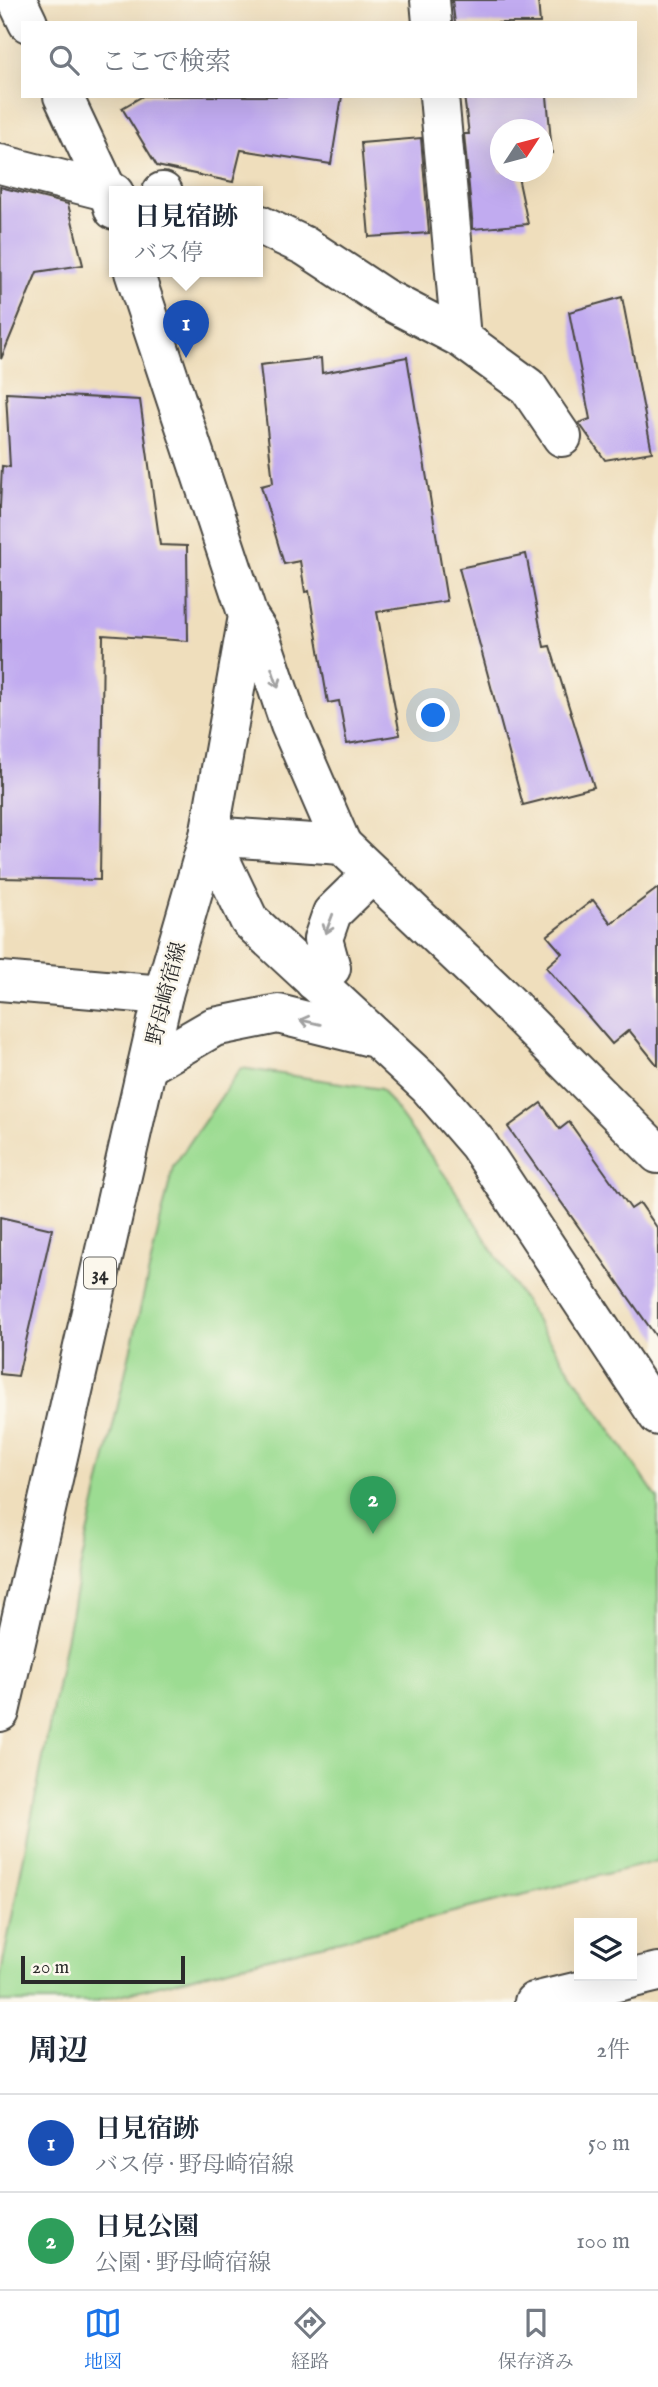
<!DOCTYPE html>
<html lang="ja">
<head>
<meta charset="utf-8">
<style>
	body { margin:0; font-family:"IM FELL English","Noto Serif JP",serif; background:#f6f6f7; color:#1f2937 }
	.controls { position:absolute; right:21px; bottom:21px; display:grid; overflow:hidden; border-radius:0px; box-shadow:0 7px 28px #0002 }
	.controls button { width:63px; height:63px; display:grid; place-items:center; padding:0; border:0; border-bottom:2px solid #e0e1e3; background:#fff; color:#1f2937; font:35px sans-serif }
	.compass { position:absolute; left:490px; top:119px; width:63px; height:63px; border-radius:50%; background:#fff; box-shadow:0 7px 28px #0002; rotate:54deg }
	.scale { position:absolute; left:21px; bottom:18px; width:164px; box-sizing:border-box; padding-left:7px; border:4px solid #2b2b2b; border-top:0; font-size:19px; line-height:24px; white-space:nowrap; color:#2b2b2b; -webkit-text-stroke:5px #fbf7ec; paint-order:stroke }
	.you { position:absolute; left:434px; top:716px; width:24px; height:24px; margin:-18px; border:5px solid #fff; border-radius:50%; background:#1a73e8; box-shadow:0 0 0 10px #1a73e833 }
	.badge { display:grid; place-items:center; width:46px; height:46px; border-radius:50%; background:#1a73e8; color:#fff; font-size:23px; font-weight:700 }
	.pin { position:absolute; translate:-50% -58px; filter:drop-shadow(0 2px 4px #0008) }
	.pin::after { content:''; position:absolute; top:37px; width:24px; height:21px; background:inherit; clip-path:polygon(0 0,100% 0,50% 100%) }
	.popup { position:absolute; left:109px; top:186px; width:154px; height:91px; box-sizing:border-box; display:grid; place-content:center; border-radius:0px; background:#fff; filter:drop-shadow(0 2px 5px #0005); font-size:23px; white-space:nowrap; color:#747a83 }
	.popup b { font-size:26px; color:#1f2937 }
	.popup::after { content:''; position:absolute; left:50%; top:100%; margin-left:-14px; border:14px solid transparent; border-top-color:#fff }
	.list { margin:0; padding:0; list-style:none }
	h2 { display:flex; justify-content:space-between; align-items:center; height:91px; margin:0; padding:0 28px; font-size:30px }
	h2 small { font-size:23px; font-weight:400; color:#747a83 }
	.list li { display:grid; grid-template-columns:46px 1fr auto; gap:21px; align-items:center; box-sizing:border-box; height:98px; padding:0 28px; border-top:2px solid #e0e1e3 }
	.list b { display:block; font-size:26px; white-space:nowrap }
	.list p { margin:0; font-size:23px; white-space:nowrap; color:#747a83 }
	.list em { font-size:23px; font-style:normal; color:#747a83 }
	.icon { flex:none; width:38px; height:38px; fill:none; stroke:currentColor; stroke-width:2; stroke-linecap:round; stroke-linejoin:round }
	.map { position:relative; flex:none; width:658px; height:2002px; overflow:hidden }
	.search { position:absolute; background:#fff; box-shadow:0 7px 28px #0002; left:21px; right:21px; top:21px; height:77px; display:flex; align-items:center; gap:18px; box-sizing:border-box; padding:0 24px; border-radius:0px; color:#747a83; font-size:26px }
	.sheet { height:287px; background:#fff }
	nav { display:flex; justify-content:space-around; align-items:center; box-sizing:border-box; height:98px; border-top:2px solid #e0e1e3; background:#fff; font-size:19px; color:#747a83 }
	nav a { display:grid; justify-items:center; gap:4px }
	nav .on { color:#1a73e8 }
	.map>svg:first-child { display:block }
</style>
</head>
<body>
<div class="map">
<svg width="658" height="2002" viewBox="0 0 658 2002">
	<rect width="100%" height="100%" fill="#fbf7ec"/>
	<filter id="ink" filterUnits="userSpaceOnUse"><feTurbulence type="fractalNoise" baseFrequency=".0143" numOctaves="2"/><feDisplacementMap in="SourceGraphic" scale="14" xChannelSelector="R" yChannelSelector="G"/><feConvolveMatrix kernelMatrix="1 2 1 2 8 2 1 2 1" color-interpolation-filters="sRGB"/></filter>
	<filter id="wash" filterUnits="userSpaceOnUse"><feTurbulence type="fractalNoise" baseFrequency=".00686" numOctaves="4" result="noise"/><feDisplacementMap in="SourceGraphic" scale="28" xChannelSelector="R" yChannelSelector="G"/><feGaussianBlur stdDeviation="1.57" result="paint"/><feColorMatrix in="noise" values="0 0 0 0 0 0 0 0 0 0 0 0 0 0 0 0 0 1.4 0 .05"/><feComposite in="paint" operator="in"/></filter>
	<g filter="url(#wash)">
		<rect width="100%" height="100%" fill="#efdebc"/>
		<path fill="#9cdc92" stroke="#64845e" stroke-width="2" d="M 241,1068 L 381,1089 L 450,1182 L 541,1328 L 658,1499 L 658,1861 L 92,2002 L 0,2002 L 0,1978 L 80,1569 L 173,1167 Z"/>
		<g id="blocks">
			<path fill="#c1abf0" d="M 452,0 L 538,0 L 540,23 L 455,23 Z
				M 143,96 L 342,96 L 331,164 L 241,150 L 233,182 L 157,166 L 122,108 Z
				M 464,96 L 547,96 L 552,153 L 542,154 L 542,130 L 500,130 L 500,172 L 517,172 L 528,224 L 473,229 L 464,134 L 469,134 Z
				M 421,138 L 429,233 L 369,237 L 361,143 Z
				M 0,187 L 68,204 L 83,265 L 37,272 L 1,359 Z
				M 622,297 L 652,452 L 605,460 L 579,423 L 590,419 L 569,312 Z
				M 407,357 L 447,601 L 377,612 L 400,735 L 347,744 L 339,701 L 328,703 L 309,591 L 305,592 L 300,561 L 284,564 L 261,486 L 273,483 L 260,365 L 321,358 L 322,373 Z
				M 6,393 L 140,400 L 160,545 L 187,546 L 188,641 L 103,635 L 100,880 L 0,878 L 0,506 L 2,466 L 10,467 Z
				M 526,554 L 544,647 L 550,646 L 594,787 L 523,805 L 459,568 Z
				M 658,888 L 658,1066 L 629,1030 L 612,1044 L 546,967 L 562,953 L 547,936 L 593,900 L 611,923 Z
				M 541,1103 L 560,1129 L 569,1122 L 631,1209 L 640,1203 L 658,1229 L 658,1339 L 508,1127 Z
				M 0,1217 L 52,1229 L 18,1376 L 0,1374 Z"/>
		</g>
	</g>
	<g filter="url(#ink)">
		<use href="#blocks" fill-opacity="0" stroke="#484641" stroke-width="2"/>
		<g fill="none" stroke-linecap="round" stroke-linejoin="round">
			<g stroke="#484641" stroke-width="42">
				<path id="minor" d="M 430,0 L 432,23
					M 0,164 L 114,193
					M 162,192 L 163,192
					M 258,224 L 305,246 L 384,298 L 461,338 L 439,96
					M 461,338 L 528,387 L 562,437
					M 0,981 L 163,995"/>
			</g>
			<g stroke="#484641" stroke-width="42">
				<path id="tertiary" d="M 17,0 L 28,23
					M 63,96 L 109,194 L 114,210
					M 134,272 L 248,616 L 209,836 L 249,920 L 428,1086 L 478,1144 L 658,1416
					M 248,616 L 259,633 L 290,725 L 342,845
					M 314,981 L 331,968 L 323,939 L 332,913 L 372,874
					M 147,1066 L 214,1027 L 278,1014 L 371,1037
					M 534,2002 L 658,1972"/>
			</g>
			<g stroke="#484641" stroke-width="42">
				<path id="primary" d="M 0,1712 L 163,995 L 209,836 L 342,845 L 500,995 L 658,1154"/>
			</g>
			<use href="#minor" stroke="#fff" stroke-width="38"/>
			<use href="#tertiary" stroke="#fff" stroke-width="38"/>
			<use href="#primary" stroke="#fff" stroke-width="38"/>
		</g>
		<defs><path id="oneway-shaft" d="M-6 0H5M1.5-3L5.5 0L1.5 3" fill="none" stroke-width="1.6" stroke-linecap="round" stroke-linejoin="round" transform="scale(1.75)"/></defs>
		<g stroke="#a0a0a0">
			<use href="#oneway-shaft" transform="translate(275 678) rotate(71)"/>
			<use href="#oneway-shaft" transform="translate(329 924) rotate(111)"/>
			<use href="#oneway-shaft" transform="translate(310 1022) rotate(-167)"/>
		</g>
	</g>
	<g text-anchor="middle" stroke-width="5" stroke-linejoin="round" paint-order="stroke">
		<rect fill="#fbf7ec" stroke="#696865" stroke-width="2" x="84" y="1257.5" width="32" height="31" rx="5"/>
		<g font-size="19" font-weight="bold" fill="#2b2b2b">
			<text x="100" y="1280">34</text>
		</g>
		<g font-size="21" fill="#2b2b2b" stroke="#fbf7ec">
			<text transform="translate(166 993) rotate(-76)" y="7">野母崎宿線</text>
		</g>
	</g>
</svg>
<div class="controls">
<button><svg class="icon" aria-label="layers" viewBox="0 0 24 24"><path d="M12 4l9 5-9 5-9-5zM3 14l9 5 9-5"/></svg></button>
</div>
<svg class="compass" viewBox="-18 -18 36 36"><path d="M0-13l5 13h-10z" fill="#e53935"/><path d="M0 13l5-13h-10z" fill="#747a83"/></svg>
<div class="scale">20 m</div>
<div class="you"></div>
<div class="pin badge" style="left:186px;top:358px;background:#1a4fb4">1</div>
<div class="popup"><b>日見宿跡</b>バス停</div>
<div class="pin badge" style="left:373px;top:1534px;background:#2e9e5b">2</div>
<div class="search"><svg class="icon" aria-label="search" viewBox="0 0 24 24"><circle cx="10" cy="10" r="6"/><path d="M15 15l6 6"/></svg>ここで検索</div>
</div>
<section class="sheet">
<h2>周辺<small>2件</small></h2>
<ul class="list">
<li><span class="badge" style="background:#1a4fb4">1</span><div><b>日見宿跡</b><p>バス停 · 野母崎宿線</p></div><em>50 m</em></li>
<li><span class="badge" style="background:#2e9e5b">2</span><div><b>日見公園</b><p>公園 · 野母崎宿線</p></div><em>100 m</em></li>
</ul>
</section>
<nav>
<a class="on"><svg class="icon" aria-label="map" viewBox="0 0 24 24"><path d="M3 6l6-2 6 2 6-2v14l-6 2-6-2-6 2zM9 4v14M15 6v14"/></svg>地図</a>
<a><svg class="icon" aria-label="directions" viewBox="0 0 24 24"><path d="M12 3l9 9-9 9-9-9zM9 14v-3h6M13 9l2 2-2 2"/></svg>経路</a>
<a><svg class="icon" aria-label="saved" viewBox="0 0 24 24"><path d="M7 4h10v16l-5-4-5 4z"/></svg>保存済み</a>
</nav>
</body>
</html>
